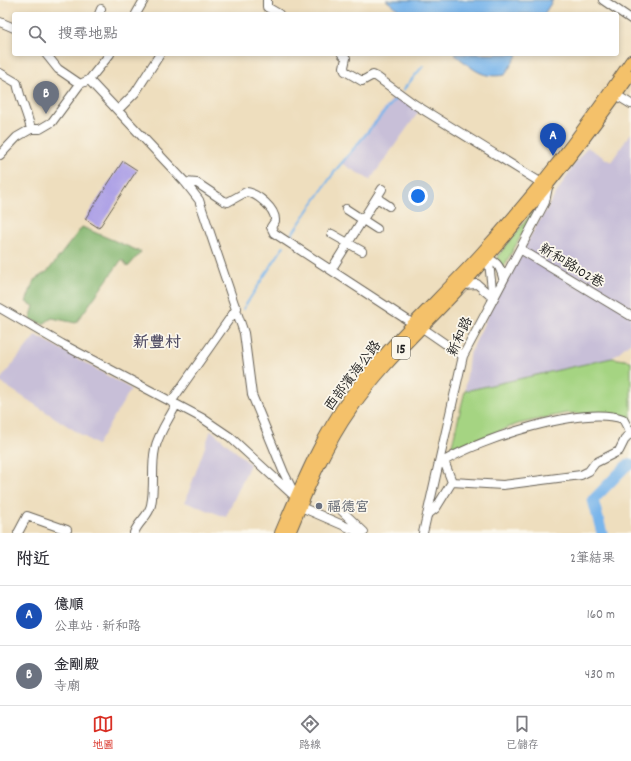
<!DOCTYPE html>
<html lang="zh-TW">
<head>
<meta charset="utf-8">
<style>
	body { margin:0; font-family:Dekko,"LXGW WenKai TC",sans-serif; background:#f7f7f7; color:#2b2b33 }
	.you { position:absolute; left:418px; top:196px; width:14px; height:14px; margin:-10px; border:3px solid #fff; border-radius:50%; background:#1a73e8; box-shadow:0 0 0 6px #1a73e833 }
	.badge { display:grid; place-items:center; width:26px; height:26px; border-radius:50%; background:#d93025; color:#fff; font-size:13px; font-weight:700 }
	.pin { position:absolute; translate:-50% -33px; filter:drop-shadow(0 1px 2px #0008) }
	.pin::after { content:''; position:absolute; top:21px; width:14px; height:12px; background:inherit; clip-path:polygon(0 0,100% 0,50% 100%) }
	.list { margin:0; padding:0; list-style:none }
	h2 { display:flex; justify-content:space-between; align-items:center; height:52px; margin:0; padding:0 16px; font-size:17px }
	h2 small { font-size:13px; font-weight:400; color:#7c7c81 }
	.list li { display:grid; grid-template-columns:26px 1fr auto; gap:12px; align-items:center; box-sizing:border-box; height:60px; padding:0 16px; border-top:1px solid #e1e1e2 }
	.list b { display:block; font-size:15px; white-space:nowrap }
	.list p { margin:0; font-size:13px; white-space:nowrap; color:#7c7c81 }
	.list em { font-size:13px; font-style:normal; color:#7c7c81 }
	.icon { flex:none; width:22px; height:22px; fill:none; stroke:currentColor; stroke-width:2; stroke-linecap:round; stroke-linejoin:round }
	.map { position:relative; flex:none; width:631px; height:533px; overflow:hidden }
	.search { position:absolute; background:#fff; box-shadow:0 2px 6px #0003; left:12px; right:12px; top:12px; height:44px; display:flex; align-items:center; gap:10px; box-sizing:border-box; padding:0 14px; border-radius:4px; color:#7c7c81; font-size:15px }
	.sheet { height:172px; background:#fff }
	nav { display:flex; justify-content:space-around; align-items:center; box-sizing:border-box; height:56px; border-top:1px solid #e1e1e2; background:#fff; font-size:11px; color:#7c7c81 }
	nav a { display:grid; justify-items:center; gap:2px }
	nav .on { color:#d93025 }
	.map>svg:first-child { display:block }
</style>
</head>
<body>
<div class="map">
<svg width="631" height="533" viewBox="0 0 631 533">
	<rect width="100%" height="100%" fill="#fbf7ec"/>
	<filter id="ink" filterUnits="userSpaceOnUse"><feTurbulence type="fractalNoise" baseFrequency=".025" numOctaves="2"/><feDisplacementMap in="SourceGraphic" scale="8" xChannelSelector="R" yChannelSelector="G"/><feConvolveMatrix kernelMatrix="1 2 1 2 8 2 1 2 1" color-interpolation-filters="sRGB"/></filter>
	<filter id="wash" filterUnits="userSpaceOnUse"><feTurbulence type="fractalNoise" baseFrequency=".012" numOctaves="4" result="noise"/><feDisplacementMap in="SourceGraphic" scale="16" xChannelSelector="R" yChannelSelector="G"/><feGaussianBlur stdDeviation="0.9" result="paint"/><feColorMatrix in="noise" values="0 0 0 0 0 0 0 0 0 0 0 0 0 0 0 0 0 1.4 0 .05"/><feComposite in="paint" operator="in"/></filter>
	<g filter="url(#wash)">
		<rect width="100%" height="100%" fill="#eedebe"/>
		<path fill="#c8bfd8" d="M 397,93 L 420,110 L 370,180 L 341,163 Z
			M 631,133 L 631,342 L 612,358 L 465,391 L 469,356 L 500,289 L 539,221 L 574,165 L 587,147 L 611,162 Z
			M 36,335 L 131,389 L 97,445 L 0,382 L 0,380 Z
			M 211,430 L 250,464 L 226,517 L 185,502 Z"/>
		<path fill="#a5d482" stroke="#60784f" d="M 539,204 L 503,268 L 497,257 Z
			M 612,358 L 631,361 L 631,424 L 626,417 L 567,413 L 518,424 L 451,449 L 465,391 Z"/>
		<path fill="#84b670" stroke="#506946" d="M 82,227 L 141,252 L 128,267 L 122,259 L 76,323 L 52,318 L 43,324 L 30,319 L 34,306 L 26,302 L 34,280 L 48,271 Z"/>
		<path fill="#79b5eb" stroke="#4a6884" d="M 386,0 L 553,0 L 544,14 L 404,14 Z
			M 454,54 L 518,54 L 505,75 C 480,79 473,68 454,54 Z"/>
		<g fill="none" stroke-linecap="round" stroke-linejoin="round">
			<path stroke="#79b5eb" stroke-width="2" d="M 403,90 L 423,66
				M 290,237 L 335,171 L 397,97
				M 243,309 L 284,246"/>
			<path stroke="#79b5eb" stroke-width="11" d="M 602,533 L 593,500 L 626,466 L 631,464"/>
		</g>
		<g id="blocks">
			<path fill="#ada1e6" d="M 123,161 L 137,170 L 99,228 L 85,219 Z"/>
		</g>
	</g>
	<g filter="url(#ink)">
		<use href="#blocks" fill-opacity="0" stroke="#666055" stroke-width="1"/>
		<g fill="none" stroke-linecap="round" stroke-linejoin="round">
			<g stroke="#666055" stroke-width="10">
				<path id="minor" d="M 267,0 L 267,7 L 279,14
					M 603,0 L 631,19
					M 99,14 L 101,9
					M 136,14 L 144,0
					M 0,22 L 14,28
					M 46,54 L 58,69 L 80,84
					M 342,54 L 346,58 L 344,67 L 345,71 L 362,81 L 373,75 L 377,77 L 414,104 L 548,187 L 545,202 L 463,356 L 423,533
					M 0,73 L 17,83 C 20,99 27,113 31,129
					M 89,80 L 185,182 L 199,200 L 244,333 L 252,395 L 284,473 L 301,507 L 361,533
					M 613,93 L 631,104
					M 118,110 L 135,93 L 160,54
					M 0,155 L 17,137 L 31,129 L 40,129 L 52,122 L 80,84 L 89,80 L 110,54
					M 185,182 L 197,183 L 224,201 L 228,202 L 246,192 C 257,193 276,209 275,221 L 271,227 L 274,233 L 412,323 L 421,327 L 463,356
					M 377,198 L 389,206
					M 346,209 L 377,229
					M 332,234 L 362,251
					M 520,249 L 631,316
					M 488,254 L 493,298
					M 484,257 C 496,261 500,265 503,278
					M 331,270 L 382,189
					M 463,285 L 477,284 L 493,298
					M 0,308 L 62,344 L 202,418 L 230,437 L 292,494
					M 171,402 L 237,308
					M 452,482 L 503,485 L 581,475 L 589,471 L 595,463 L 619,451 L 626,437 L 631,434
					M 342,511 L 364,532
					M 427,515 L 436,508 L 452,482 L 444,461 C 481,439 582,405 623,419 L 631,434
					M 18,533 L 27,516 L 67,530
					M 134,533 C 138,522 149,516 151,505 C 155,486 151,467 155,449 C 158,434 169,419 176,405"/>
			</g>
			<g stroke="#666055" stroke-width="12">
				<path id="major" d="M 280,533 C 300,486 320,437 350,396 C 388,344 436,302 479,255 C 534,195 586,128 631,60
					M 290,533 C 308,490 325,447 352,409 C 384,362 427,325 465,283 C 524,217 580,148 631,75"/>
			</g>
			<use href="#minor" stroke="#fff" stroke-width="8"/>
			<use href="#major" stroke="#f4c16a" stroke-width="10"/>
		</g>
	</g>
	<circle fill="#6b7280" stroke="#fbf7ec" stroke-width="1.5" cx="319" cy="506" r="4"/>
	<g text-anchor="middle" stroke-width="3.5" stroke-linejoin="round" paint-order="stroke">
		<rect fill="#fbf7ec" stroke="#5f5e5a" stroke-width="1" x="392" y="337" width="18" height="22" rx="3"/>
		<g font-size="13" font-weight="bold" fill="#1c1c1c">
			<text x="401" y="353">15</text>
		</g>
		<g font-size="14" fill="#1c1c1c" stroke="#fbf7ec">
			<text transform="translate(572 265) rotate(31)" y="5">新和路102巷</text>
			<text transform="translate(459 336) rotate(-66)" y="5">新和路</text>
			<text transform="translate(352 375) rotate(-53)" y="5">西部濱海公路</text>
		</g>
		<g font-size="14" fill="#5b616d" stroke="#fbf7ec" text-anchor="start">
			<text x="327" y="511">福德宮</text>
		</g>
		<g font-size="16" font-weight="bold" fill="#4f4b63" stroke="#fbf7ec">
			<text x="157" y="347">新豐村</text>
		</g>
	</g>
</svg>
<div class="you"></div>
<div class="pin badge" style="left:553px;top:156px;background:#1a4fb4">A</div>
<div class="pin badge" style="left:46px;top:114px;background:#6b7280">B</div>
<div class="search"><svg class="icon" aria-label="search" viewBox="0 0 24 24"><circle cx="10" cy="10" r="6"/><path d="M15 15l6 6"/></svg>搜尋地點</div>
</div>
<section class="sheet">
<h2>附近<small>2筆結果</small></h2>
<ul class="list">
<li><span class="badge" style="background:#1a4fb4">A</span><div><b>億順</b><p>公車站 · 新和路</p></div><em>160 m</em></li>
<li><span class="badge" style="background:#6b7280">B</span><div><b>金剛殿</b><p>寺廟</p></div><em>430 m</em></li>
</ul>
</section>
<nav>
<a class="on"><svg class="icon" aria-label="map" viewBox="0 0 24 24"><path d="M3 6l6-2 6 2 6-2v14l-6 2-6-2-6 2zM9 4v14M15 6v14"/></svg>地圖</a>
<a><svg class="icon" aria-label="directions" viewBox="0 0 24 24"><path d="M12 3l9 9-9 9-9-9zM9 14v-3h6M13 9l2 2-2 2"/></svg>路線</a>
<a><svg class="icon" aria-label="saved" viewBox="0 0 24 24"><path d="M7 4h10v16l-5-4-5 4z"/></svg>已儲存</a>
</nav>
</body>
</html>
